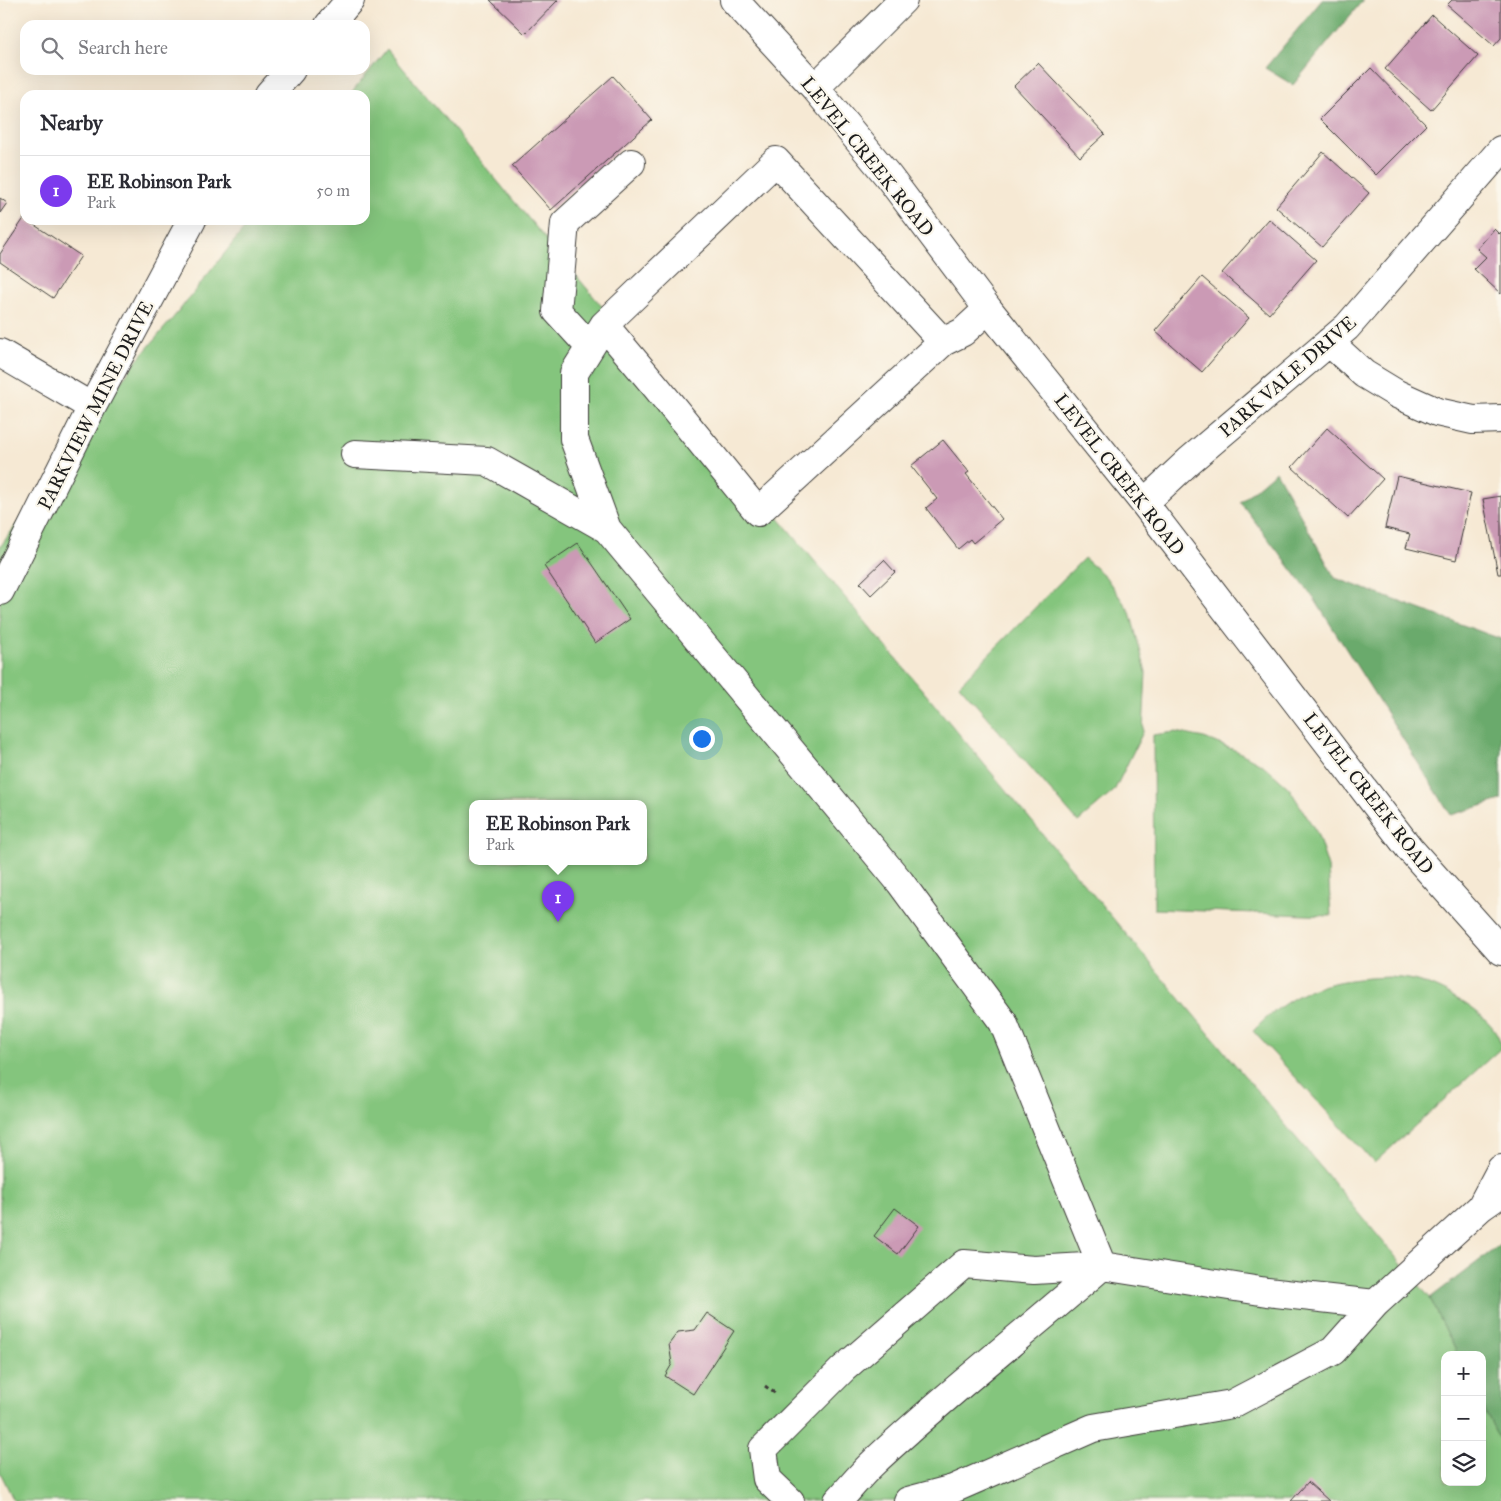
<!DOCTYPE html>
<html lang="en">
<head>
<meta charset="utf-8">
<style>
	body { margin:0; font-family:"IM FELL Great Primer",serif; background:#f7f7f7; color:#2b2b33 }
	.controls { position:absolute; right:15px; bottom:15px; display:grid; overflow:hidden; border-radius:10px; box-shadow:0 5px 20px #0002 }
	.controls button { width:45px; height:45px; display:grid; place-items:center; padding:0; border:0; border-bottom:1px solid #e1e1e2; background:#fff; color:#2b2b33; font:25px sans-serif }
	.you { position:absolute; left:701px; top:738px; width:18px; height:18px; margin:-12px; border:4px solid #fff; border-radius:50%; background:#1a73e8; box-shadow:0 0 0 8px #1a73e833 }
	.badge { display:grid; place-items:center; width:32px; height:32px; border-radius:50%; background:#7c3aed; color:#fff; font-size:16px; font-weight:700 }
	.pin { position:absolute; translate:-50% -41px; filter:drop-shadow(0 1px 2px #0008) }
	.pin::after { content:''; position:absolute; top:26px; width:18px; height:15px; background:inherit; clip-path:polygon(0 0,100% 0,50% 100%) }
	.popup { position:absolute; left:469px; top:800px; width:178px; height:65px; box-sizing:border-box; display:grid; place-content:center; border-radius:10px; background:#fff; filter:drop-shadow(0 1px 4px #0005); font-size:16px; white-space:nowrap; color:#7c7c81 }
	.popup b { font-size:19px; color:#2b2b33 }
	.popup::after { content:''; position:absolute; left:50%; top:100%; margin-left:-10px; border:10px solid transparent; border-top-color:#fff }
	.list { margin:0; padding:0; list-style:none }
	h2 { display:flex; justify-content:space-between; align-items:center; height:65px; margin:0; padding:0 20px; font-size:21px }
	h2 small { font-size:16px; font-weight:400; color:#7c7c81 }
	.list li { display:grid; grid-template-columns:32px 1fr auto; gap:15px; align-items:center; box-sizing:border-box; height:70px; padding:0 20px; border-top:1px solid #e1e1e2 }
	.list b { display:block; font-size:19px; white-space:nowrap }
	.list p { margin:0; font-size:16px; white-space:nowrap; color:#7c7c81 }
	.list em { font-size:16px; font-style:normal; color:#7c7c81 }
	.icon { flex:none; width:28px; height:28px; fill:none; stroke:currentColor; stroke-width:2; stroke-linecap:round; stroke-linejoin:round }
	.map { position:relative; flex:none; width:1501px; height:1501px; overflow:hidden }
	.search { position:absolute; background:#fff; box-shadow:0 5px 20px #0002; left:20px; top:20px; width:350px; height:55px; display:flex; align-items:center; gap:12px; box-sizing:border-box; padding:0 18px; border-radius:15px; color:#7c7c81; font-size:19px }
	.panel { position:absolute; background:#fff; box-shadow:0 5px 20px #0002; left:20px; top:90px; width:350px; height:135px; border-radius:15px }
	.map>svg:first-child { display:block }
</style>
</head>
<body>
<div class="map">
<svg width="1501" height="1501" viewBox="0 0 1501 1501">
	<rect width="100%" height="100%" fill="#fbf7ec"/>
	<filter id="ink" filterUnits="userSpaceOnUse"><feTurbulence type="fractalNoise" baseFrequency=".02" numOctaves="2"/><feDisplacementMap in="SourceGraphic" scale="10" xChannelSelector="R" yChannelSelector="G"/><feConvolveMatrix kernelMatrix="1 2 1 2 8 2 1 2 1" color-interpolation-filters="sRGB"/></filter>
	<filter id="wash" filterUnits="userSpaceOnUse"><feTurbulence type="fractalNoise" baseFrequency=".0096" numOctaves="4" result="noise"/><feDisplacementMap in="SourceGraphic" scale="20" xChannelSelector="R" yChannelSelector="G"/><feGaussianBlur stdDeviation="1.12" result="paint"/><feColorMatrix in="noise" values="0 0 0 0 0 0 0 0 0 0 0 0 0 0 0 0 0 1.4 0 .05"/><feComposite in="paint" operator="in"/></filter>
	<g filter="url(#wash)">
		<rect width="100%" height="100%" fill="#f6e9d4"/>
		<path fill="#84c57d" stroke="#50704c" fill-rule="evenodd" d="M 387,49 L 1430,1298 L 1458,1355 L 1445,1355 L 1445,1482 L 1482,1482 L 1482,1404 L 1501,1443 L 1501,1501 L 14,1501 L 0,1472 L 0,547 L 134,364 L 178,312 L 251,220 L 365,220 L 365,95 L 350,95 ZM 473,803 L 643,803 L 643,861 L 473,861 Z
			M 1084,558 L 1105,576 L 1130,612 L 1146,672 L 1143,732 L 1114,791 L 1078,822 L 959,685 Z
			M 1175,732 L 1204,738 L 1237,751 L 1263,765 L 1289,788 L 1317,833 L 1328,867 L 1331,916 L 1154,909 L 1153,735 Z
			M 1390,977 C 1398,978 1408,978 1417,981 C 1442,988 1501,1018 1501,1048 L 1374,1163 L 1253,1031 C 1296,987 1330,979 1390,977 Z"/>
		<path fill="#6baa6c" stroke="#446344" d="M 1322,0 L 1363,0 L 1293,85 L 1265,68 Z
			M 1276,471 L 1335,578 L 1501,639 L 1501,800 L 1451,815 L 1315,600 L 1240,502 Z
			M 1501,1244 L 1501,1443 L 1482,1404 L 1482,1355 L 1458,1355 L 1430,1298 Z"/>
		<g id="blocks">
			<path fill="#cb9ab5" d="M 490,0 L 558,0 L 525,34 Z
				M 1452,0 L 1501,0 L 1501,38 L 1494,46 L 1447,5 Z
				M 1432,15 L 1478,56 L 1431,110 L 1385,69 Z
				M 1038,63 L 1105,134 L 1080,157 L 1014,86 Z
				M 1371,68 L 1426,125 L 1376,175 L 1320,119 Z
				M 613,76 L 652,120 L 551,210 L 512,166 Z
				M 1323,152 L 1369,193 L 1322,247 L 1276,207 Z
				M 0,198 L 7,203 L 0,213 Z
				M 25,217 L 25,220 L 27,220 L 81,256 L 53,298 L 0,262 L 0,254 Z
				M 1269,219 L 1316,260 L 1269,314 L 1222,273 Z
				M 1494,229 L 1499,234 L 1501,232 L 1501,294 L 1474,269 L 1486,257 L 1477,249 Z
				M 1202,277 L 1249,318 L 1202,372 L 1155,331 Z
				M 1327,428 L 1383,479 L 1348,518 L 1292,467 Z
				M 943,440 L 969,472 L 966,474 L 1002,519 L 973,543 L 970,539 L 958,549 L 926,508 L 937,499 L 911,466 Z
				M 1397,476 L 1471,493 L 1456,560 L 1406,548 L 1410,534 L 1385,528 Z
				M 1501,496 L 1501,574 L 1498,574 L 1483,499 Z
				M 578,543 L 630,619 L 595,643 L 544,566 Z
				M 884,560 L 895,572 L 871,595 L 860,583 Z
				M 895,1208 L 919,1226 L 898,1254 L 874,1236 Z
				M 707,1313 L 734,1331 L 693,1394 L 665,1376 L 672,1364 L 669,1344 L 678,1332 L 695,1330 Z
				M 1308,1482 L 1329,1501 L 1291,1501 Z"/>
		</g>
	</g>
	<g filter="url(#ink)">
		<use href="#blocks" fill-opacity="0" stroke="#3d3b38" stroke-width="1"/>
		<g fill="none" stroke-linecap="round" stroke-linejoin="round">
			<g stroke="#3d3b38" stroke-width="30">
				<path id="minor" d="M 734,0 L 815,88 L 888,176 L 988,309 L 1144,503 L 1409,848 L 1501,951
					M 329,25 L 350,0
					M 815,88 L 903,0
					M 269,95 L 291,70
					M 604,325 L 657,388 L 758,512 L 943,342 L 963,332 L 988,309
					M 943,342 L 776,161 L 604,325 L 574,373 L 574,439 L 607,529 L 900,882 L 1003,1022 L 1102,1266
					M 1329,342 L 1364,374 L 1397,394 L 1437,412 L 1473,420 L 1501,419
					M 590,347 L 557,311 L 565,223 L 631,163
					M 0,353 L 92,407
					M 355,454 L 487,461 L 607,529
					M 1144,503 L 1189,461 L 1347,327 L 1501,150
					M 0,591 L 92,407 L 192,220
					M 1481,1207 L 1501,1169
					M 790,1501 L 767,1479 L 763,1449 L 843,1369 L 964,1264 L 1034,1270 L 1102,1266 L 1267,1292 L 1375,1304
					M 838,1501 C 850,1488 861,1474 874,1462 C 947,1393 1027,1332 1102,1266
					M 908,1501 L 953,1489 L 1093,1428 L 1232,1404 L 1333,1351 L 1375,1304 L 1481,1207 L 1501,1193"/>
			</g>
			<path stroke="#3d3b38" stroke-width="3" stroke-dasharray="4 4" stroke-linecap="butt" d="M 765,1386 L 776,1394"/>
			<use href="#minor" stroke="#fff" stroke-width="28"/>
		</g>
	</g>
	<g text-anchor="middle" stroke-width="4.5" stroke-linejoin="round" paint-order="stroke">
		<g font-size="19" fill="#1c1c1c" stroke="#fbf7ec">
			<text transform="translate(868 156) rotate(51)" y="7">LEVEL CREEK ROAD</text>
			<text transform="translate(1287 376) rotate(-41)" y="7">PARK VALE DRIVE</text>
			<text transform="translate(95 405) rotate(-63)" y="7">PARKVIEW MINE DRIVE</text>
			<text transform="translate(1120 474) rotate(52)" y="7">LEVEL CREEK ROAD</text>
			<text transform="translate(1369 793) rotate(52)" y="7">LEVEL CREEK ROAD</text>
		</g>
	</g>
</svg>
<div class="controls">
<button>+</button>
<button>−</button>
<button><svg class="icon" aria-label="layers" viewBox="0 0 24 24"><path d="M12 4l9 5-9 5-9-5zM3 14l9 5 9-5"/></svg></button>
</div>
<div class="you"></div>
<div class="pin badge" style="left:558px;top:922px">1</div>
<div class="popup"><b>EE Robinson Park</b>Park</div>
<div class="search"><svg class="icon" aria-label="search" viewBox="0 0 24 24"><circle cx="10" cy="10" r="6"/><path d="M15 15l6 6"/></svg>Search here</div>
<section class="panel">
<h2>Nearby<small></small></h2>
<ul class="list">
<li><span class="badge">1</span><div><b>EE Robinson Park</b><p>Park</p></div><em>50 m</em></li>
</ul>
</section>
</div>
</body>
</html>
